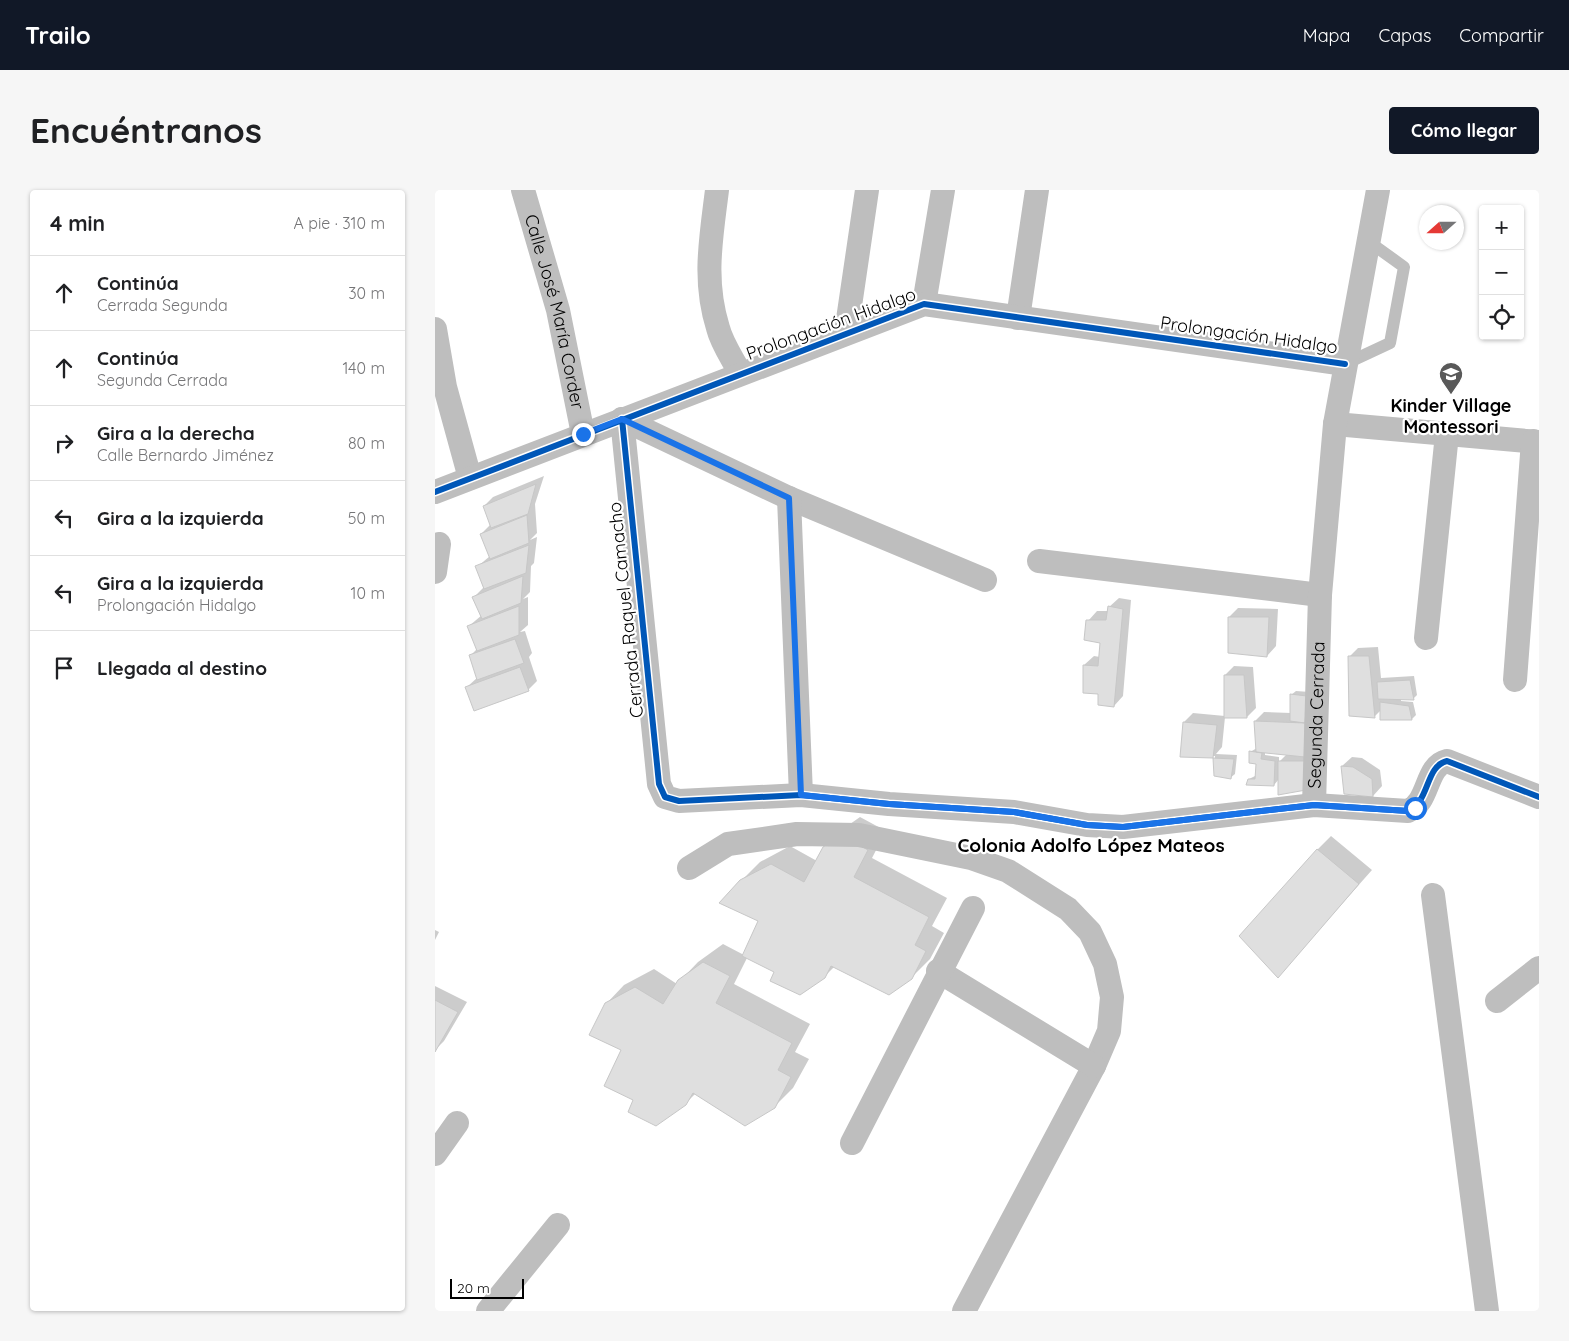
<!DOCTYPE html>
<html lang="es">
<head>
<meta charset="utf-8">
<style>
	body { margin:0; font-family:Quicksand,sans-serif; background:#f6f6f6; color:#202124 }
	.controls { position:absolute; right:15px; top:15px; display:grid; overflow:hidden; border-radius:5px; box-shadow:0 1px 4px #0004 }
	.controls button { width:45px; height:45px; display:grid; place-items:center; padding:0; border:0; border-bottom:1px solid #e0e0e0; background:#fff; color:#202124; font:25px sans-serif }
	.compass { position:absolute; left:984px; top:15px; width:45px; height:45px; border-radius:50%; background:#fff; box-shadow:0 1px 4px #0004; rotate:249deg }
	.scale { position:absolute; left:15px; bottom:12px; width:74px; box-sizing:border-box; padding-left:5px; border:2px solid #000; border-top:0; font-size:14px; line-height:18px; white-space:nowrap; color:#000; -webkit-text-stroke:4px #fff; paint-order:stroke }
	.stop { position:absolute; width:15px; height:15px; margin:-11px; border:4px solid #1a73e8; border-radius:50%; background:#fff }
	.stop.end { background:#1a73e8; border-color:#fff; box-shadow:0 1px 5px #0008 }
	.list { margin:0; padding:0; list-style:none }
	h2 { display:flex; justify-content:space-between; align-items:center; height:65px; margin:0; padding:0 20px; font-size:21px }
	h2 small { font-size:16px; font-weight:400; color:#757577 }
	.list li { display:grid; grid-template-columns:32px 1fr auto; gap:15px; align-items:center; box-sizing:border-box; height:75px; padding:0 20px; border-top:1px solid #e0e0e0 }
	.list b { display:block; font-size:19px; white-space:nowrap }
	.list p { margin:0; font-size:16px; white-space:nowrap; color:#757577 }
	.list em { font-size:16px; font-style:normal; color:#757577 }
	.icon { flex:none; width:28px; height:28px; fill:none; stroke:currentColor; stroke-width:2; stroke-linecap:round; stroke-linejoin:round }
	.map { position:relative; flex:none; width:1104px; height:1121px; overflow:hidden; border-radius:5px }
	header { display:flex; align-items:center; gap:30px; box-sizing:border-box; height:70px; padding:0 25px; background:#111827; color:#fff }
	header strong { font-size:24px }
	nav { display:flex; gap:28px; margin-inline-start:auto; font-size:18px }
	.intro { display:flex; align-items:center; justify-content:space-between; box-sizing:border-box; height:120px; padding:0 30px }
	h1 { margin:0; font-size:35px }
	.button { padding:12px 22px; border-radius:5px; background:#111827; color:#fff; font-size:18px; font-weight:700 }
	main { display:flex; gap:30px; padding:0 30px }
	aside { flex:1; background:#fff; border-radius:5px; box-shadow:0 1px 4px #0004 }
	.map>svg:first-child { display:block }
</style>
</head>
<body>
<header>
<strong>Trailo</strong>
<nav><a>Mapa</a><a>Capas</a><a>Compartir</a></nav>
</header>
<div class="intro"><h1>Encuéntranos</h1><a class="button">Cómo llegar</a></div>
<main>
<aside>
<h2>4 min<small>A pie · 310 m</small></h2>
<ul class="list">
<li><svg class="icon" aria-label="ahead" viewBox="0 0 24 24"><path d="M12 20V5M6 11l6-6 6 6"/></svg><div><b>Continúa</b><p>Cerrada Segunda</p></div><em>30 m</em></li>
<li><svg class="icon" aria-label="ahead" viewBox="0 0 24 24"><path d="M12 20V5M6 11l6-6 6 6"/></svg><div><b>Continúa</b><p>Segunda Cerrada</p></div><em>140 m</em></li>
<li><svg class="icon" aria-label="right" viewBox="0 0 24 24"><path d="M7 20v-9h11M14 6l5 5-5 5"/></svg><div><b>Gira a la derecha</b><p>Calle Bernardo Jiménez</p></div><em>80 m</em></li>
<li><svg class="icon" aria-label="left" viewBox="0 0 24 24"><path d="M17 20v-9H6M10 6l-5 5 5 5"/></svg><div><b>Gira a la izquierda</b></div><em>50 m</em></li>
<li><svg class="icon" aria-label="left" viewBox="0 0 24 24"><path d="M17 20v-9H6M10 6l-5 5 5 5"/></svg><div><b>Gira a la izquierda</b><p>Prolongación Hidalgo</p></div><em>10 m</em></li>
<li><svg class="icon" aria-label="arrive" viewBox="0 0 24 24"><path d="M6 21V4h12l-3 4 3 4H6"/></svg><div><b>Llegada al destino</b></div></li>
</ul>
</aside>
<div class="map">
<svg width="1104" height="1121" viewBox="0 0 1104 1121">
	<rect width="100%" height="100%" fill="#fff"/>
	<path fill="#0003" fill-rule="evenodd" d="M 109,286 L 100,314 L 102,343 L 95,350 L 102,347 L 99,373 L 96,376 L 95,402 L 88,409 L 93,407 L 93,435 L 85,442 L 90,441 L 97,463 L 94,467 L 102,491 L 93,500 L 32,497 L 43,487 L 35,466 L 43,458 L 34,436 L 47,425 L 39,407 L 49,397 L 42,377 L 55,366 L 46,344 L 56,334 L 49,316 L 58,307 Z
		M 684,408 L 696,410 L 688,506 L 679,516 L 664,503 L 649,502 L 649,475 L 659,466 L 665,467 L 667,452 L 653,431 L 662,421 L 674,421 L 674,417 Z
		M 803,418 L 843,419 L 841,456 L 832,466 L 794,427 Z
		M 943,457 L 946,488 L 979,486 L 982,505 L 978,509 L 966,509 L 966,511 L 978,512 L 981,525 L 977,529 L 946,520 L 939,527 L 914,467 L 923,458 Z
		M 799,476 L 818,477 L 821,518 L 812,527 L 790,527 L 787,557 L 781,564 L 802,565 L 800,584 L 795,588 L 780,585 L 780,566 L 746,566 L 749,532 L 758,523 L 790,526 L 790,485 Z
		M 861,501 L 875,502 L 879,589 L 844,589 L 839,595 L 814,589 L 822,585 L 822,573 L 815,562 L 822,558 L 820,531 L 829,522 L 856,523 L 856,505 ZM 830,562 L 852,564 L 844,572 L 844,567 L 830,565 Z
		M 917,567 L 927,568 L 945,580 L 947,596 L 938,606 L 910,603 L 907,576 Z
		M 425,627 L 451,641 L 437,668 L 512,708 L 497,736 L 509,743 L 495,769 L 476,788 L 400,776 L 389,787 L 341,781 L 312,768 L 299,794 L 375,834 L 360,862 L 374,869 L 358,898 L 339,917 L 261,903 L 250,914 L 200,909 L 188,860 L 171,814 L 189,795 L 219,779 L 242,794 L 263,772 L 288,754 L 309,765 L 324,731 L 306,691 L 325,672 L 355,656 L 382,671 L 408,639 Z
		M 896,646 L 937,680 L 843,786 L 882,660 Z
		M 0,740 L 4,742 L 0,750 Z
		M 0,796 L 32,812 L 9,851 L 0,860 Z"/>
	<path fill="#dfdfdf" stroke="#c7c7c7" d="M 101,294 L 93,324 L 56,338 L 48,316 Z
		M 92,325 L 94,353 L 55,369 L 45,344 Z
		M 94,355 L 91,383 L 49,399 L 40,376 Z
		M 88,386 L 86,413 L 47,429 L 37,407 Z
		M 84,416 L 84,445 L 42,461 L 32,436 Z
		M 673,416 L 688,419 L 679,517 L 663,515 L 663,504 L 648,503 L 648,475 L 663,476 L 665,453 L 649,450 L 651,430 L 671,430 Z
		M 793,427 L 834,427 L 832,467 L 793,463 Z
		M 80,449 L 89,473 L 42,490 L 34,465 Z
		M 913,466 L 934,466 L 940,528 L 914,526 Z
		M 85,477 L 94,501 L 39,521 L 30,497 Z
		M 789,485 L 809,485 L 812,528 L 789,528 Z
		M 975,490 L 979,510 L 943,509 L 942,492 Z
		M 855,504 L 872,506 L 870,533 L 855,531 Z
		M 945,512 L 974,516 L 977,530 L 945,530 Z
		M 819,531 L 870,533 L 870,567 L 821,562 Z
		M 748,532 L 782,535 L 778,568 L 745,567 Z
		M 814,561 L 827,563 L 826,569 L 840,571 L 839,596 L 811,595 L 813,589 L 820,589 L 821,574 L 814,573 Z
		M 778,568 L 799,569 L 796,589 L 779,586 Z
		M 843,571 L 870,571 L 871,600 L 843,605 Z
		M 906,576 L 918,577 L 937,589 L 938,607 L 909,604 Z
		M 406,645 L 433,660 L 419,687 L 494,727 L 480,755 L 491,761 L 477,789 L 454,805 L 396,776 L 390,788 L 365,805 L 335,791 L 339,782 L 307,766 L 323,731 L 284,713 L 305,690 L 336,674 L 369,692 L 388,657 Z
		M 882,659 L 924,694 L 843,788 L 804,746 Z
		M 268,772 L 295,786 L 281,813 L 357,853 L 343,880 L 356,887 L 340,918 L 310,936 L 258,903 L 251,915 L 221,936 L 193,922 L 198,910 L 169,896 L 186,860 L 154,845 L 170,813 L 200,797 L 228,814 L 243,790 Z
		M 0,810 L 23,822 L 0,862 Z"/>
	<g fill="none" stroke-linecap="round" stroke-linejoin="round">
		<path stroke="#bebebe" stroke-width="12" d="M 910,174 L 955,153 L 969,77 L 933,51"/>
		<g stroke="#bebebe" stroke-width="24">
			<path id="s1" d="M 88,0 L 123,120 L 148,244"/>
			<path d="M 282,0 C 276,49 268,90 283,138 C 287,154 298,169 305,183"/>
			<path d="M 489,114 L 508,0"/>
			<path d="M 583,128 L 602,0"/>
			<path d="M 0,139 L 10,197 L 35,288"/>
			<path d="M 411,143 L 432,0"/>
			<path d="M 187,229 L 224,594 L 230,607 L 244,611 L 366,605 L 454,614 L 579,622 L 652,635 L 688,637 L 879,615 L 973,621 C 995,612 990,576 1012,571 L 1104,607"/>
			<path d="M 187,229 L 354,308 L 550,390"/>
			<path d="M 900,234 L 1104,252"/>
			<path d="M 0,302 L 489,114 L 910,174"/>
			<path d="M 354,308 L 366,605"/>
			<path d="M 604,371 L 885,405"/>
			<path d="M 0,382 L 4,354"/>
			<path d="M 991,448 L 1012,244"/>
			<path d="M 1080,490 L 1098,251"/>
			<path id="s2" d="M 879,615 L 885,405 L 900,234 L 943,0"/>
			<path d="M 254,678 L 293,654 L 362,644 L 424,645 L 536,668 L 573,681 L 633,719 L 655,742 L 670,774 L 677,807 L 674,841 L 659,876 L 529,1121"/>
			<path d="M 998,705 L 1052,1121"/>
			<path d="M 503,781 L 659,876"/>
			<path d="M 1062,811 L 1104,778"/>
			<path d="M 417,953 L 538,718"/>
			<path d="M 0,964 L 22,933"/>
			<path d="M 53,1121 L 123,1035"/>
		</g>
		<g stroke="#fff" stroke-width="9">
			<path id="cycleway" d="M 187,229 L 224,594 L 230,607 L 244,611 L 366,605 L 454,614 L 579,622 L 652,635 L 688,637 L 879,615 L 973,621 C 995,612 990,576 1012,571 L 1104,607
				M 0,302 L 489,114 L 910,174"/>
		</g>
		<use href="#cycleway" stroke="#0057b8" stroke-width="6"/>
	</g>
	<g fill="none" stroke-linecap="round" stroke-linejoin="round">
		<path stroke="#1a73e8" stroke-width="6" d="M 148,244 L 187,229 L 354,308 L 366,605 L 454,614 L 579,622 L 652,635 L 688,637 L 879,615 L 974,621 L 980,618"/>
	</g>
	<defs>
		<g id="school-pin" transform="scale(1.25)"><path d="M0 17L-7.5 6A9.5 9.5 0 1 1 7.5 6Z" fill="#595959" stroke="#fff"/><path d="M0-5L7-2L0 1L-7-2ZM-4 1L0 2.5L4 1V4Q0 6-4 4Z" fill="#fff"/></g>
	</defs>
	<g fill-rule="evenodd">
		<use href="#school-pin" x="1016" y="184"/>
	</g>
	<g text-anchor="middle" stroke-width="4.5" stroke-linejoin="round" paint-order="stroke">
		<g font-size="18" fill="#000" stroke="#fff">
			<text dy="6" stroke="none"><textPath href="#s1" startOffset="126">Calle José María Corder</textPath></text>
			<text transform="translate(396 134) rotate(-20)" y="6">Prolongación Hidalgo</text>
			<text transform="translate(814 145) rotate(8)" y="6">Prolongación Hidalgo</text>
			<text transform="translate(191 420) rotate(-96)" y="6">Cerrada Raquel Camacho</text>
			<text dy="6" stroke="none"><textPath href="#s2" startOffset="90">Segunda Cerrada</textPath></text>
		</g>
		<g font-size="18" font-weight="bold" fill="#000" stroke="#fff">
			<text x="1016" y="222">Kinder Village<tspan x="1016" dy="21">Montessori</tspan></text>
		</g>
		<g font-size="19" font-weight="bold" fill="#000" stroke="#fff">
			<text x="656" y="662">Colonia Adolfo López Mateos</text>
		</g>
	</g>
</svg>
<div class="controls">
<button>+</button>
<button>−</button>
<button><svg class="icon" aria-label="locate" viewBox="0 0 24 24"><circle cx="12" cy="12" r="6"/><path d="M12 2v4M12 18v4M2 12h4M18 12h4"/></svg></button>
</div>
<svg class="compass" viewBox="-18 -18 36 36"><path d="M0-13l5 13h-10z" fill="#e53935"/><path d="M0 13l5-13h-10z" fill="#757577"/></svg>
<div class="scale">20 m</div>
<div class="stop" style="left:980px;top:618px"></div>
<div class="stop end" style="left:148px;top:244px"></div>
</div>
</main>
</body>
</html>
